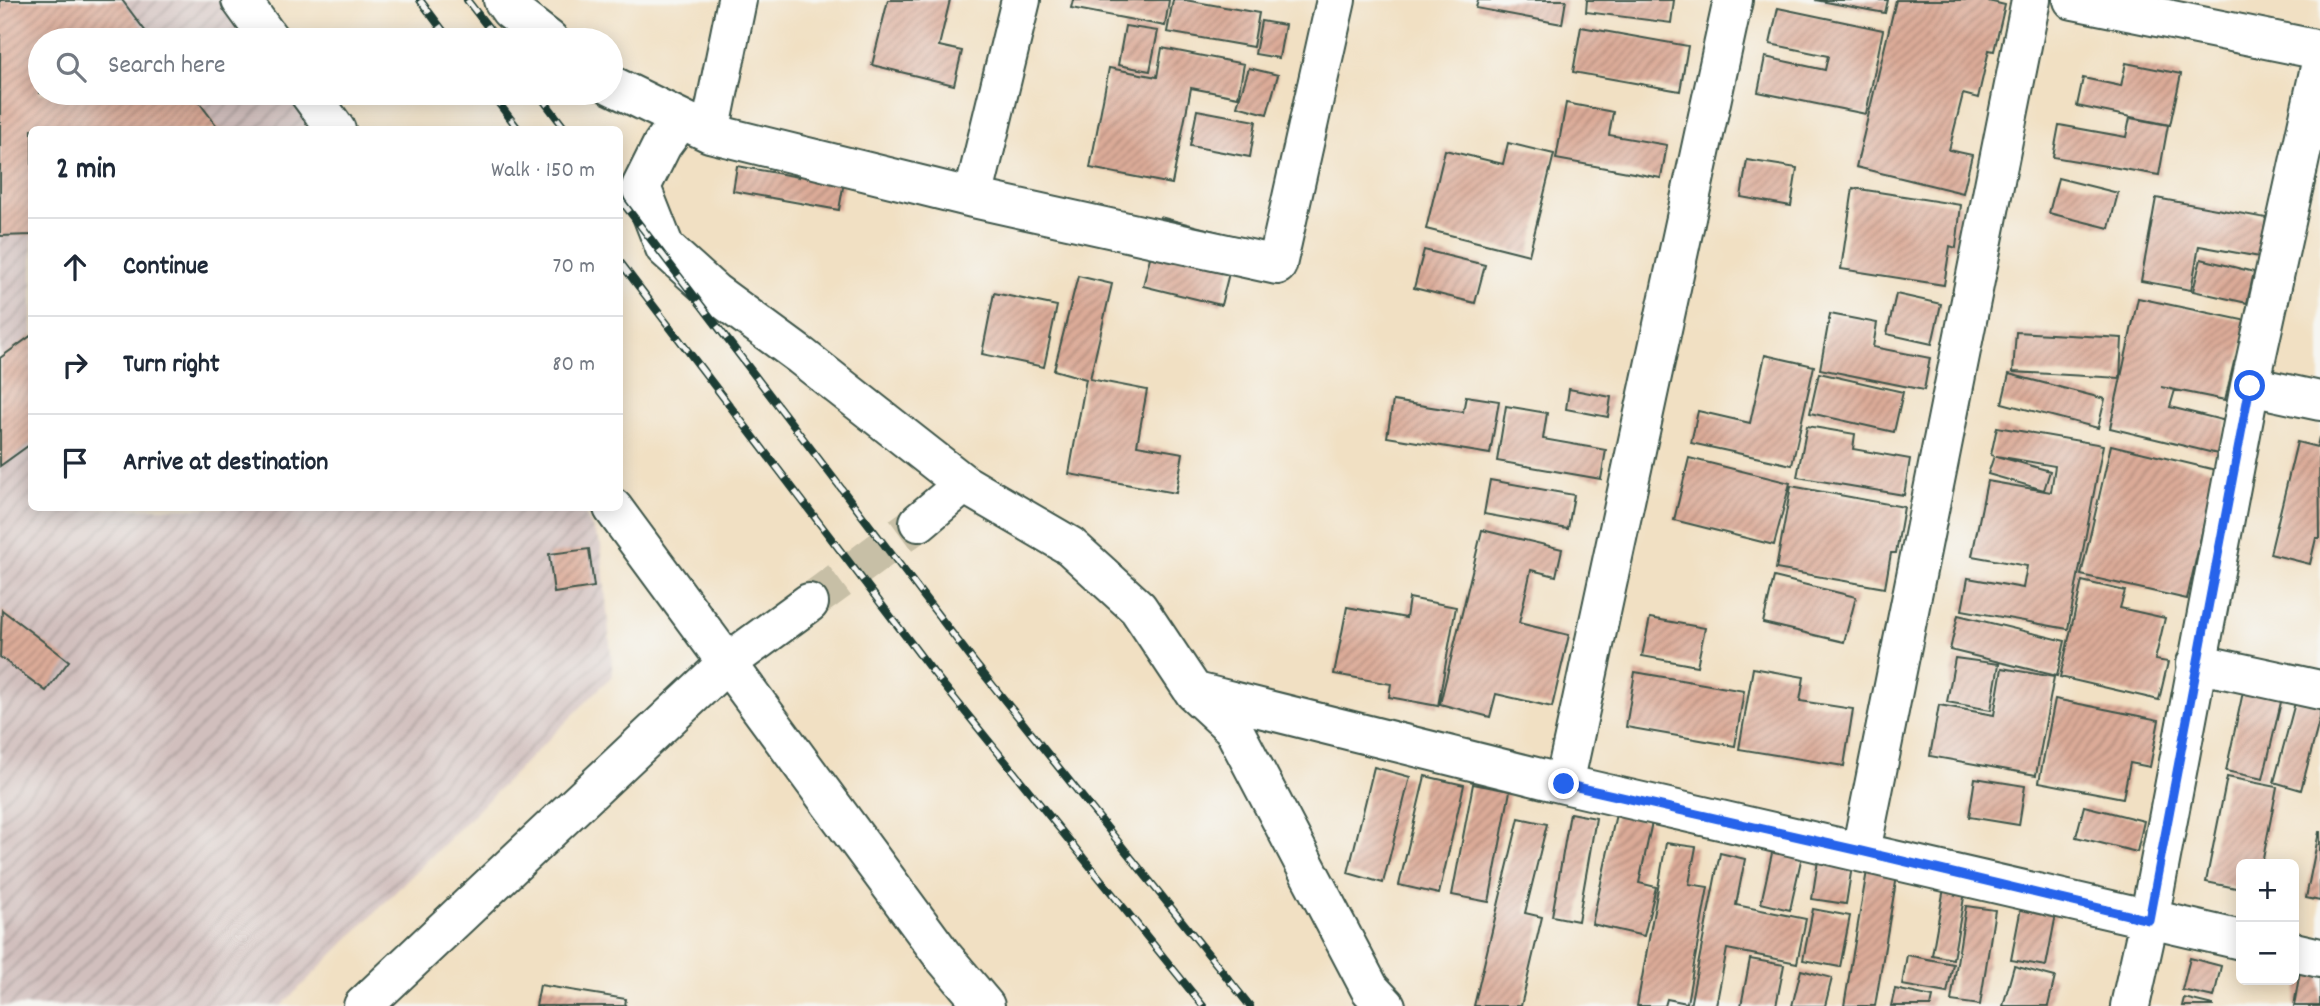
<!DOCTYPE html>
<html lang="en">
<head>
<meta charset="utf-8">
<style>
	body { margin:0; font-family:Dekko,sans-serif; background:#f6f6f7; color:#1f2937 }
	.controls { position:absolute; right:21px; bottom:21px; display:grid; overflow:hidden; border-radius:10px; box-shadow:0 4px 18px #0003 }
	.controls button { width:63px; height:63px; display:grid; place-items:center; padding:0; border:0; border-bottom:2px solid #e0e1e3; background:#fff; color:#1f2937; font:35px sans-serif }
	.stop { position:absolute; width:21px; height:21px; margin:-16px; border:5px solid #2563eb; border-radius:50%; background:#fff }
	.stop.end { background:#2563eb; border-color:#fff; box-shadow:0 2px 7px #0008 }
	.list { margin:0; padding:0; list-style:none }
	h2 { display:flex; justify-content:space-between; align-items:center; height:91px; margin:0; padding:0 28px; font-size:30px }
	h2 small { font-size:23px; font-weight:400; color:#747a83 }
	.list li { display:grid; grid-template-columns:46px 1fr auto; gap:21px; align-items:center; box-sizing:border-box; height:98px; padding:0 28px; border-top:2px solid #e0e1e3 }
	.list b { display:block; font-size:26px; white-space:nowrap }
	.list em { font-size:23px; font-style:normal; color:#747a83 }
	.icon { flex:none; width:38px; height:38px; fill:none; stroke:currentColor; stroke-width:2; stroke-linecap:round; stroke-linejoin:round }
	.map { position:relative; flex:none; width:2320px; height:1006px; overflow:hidden }
	.search { position:absolute; background:#fff; box-shadow:0 4px 18px #0003; left:28px; top:28px; width:595px; height:77px; display:flex; align-items:center; gap:18px; box-sizing:border-box; padding:0 24px; border-radius:38px; color:#747a83; font-size:26px }
	.panel { position:absolute; background:#fff; box-shadow:0 4px 18px #0003; left:28px; top:126px; width:595px; height:385px; border-radius:10px }
	.map>svg:first-child { display:block }
</style>
</head>
<body>
<div class="map">
<svg width="2320" height="1006" viewBox="0 0 2320 1006">
	<defs>
		<pattern id="industrial-furrows" width="10" height="10" patternUnits="userSpaceOnUse" patternTransform="scale(1.75)"><rect width="10" height="10" fill="#d1bfbd"/><path d="M-1 1l2-2M0 10L10 0M9 11l2-2" fill="none" stroke="#a99c9a"/></pattern>
		<pattern id="building-hatch" width="6" height="6" patternUnits="userSpaceOnUse" patternTransform="scale(1.75)"><rect width="6" height="6" fill="#dcab98"/><path d="M-1 1l2-2M0 6l6-6M5 7l2-2" fill="none" stroke="#b28c7d"/></pattern>
	</defs>
	<rect width="100%" height="100%" fill="#f6f6f2"/>
	<filter id="ink" filterUnits="userSpaceOnUse"><feTurbulence type="fractalNoise" baseFrequency=".0143" numOctaves="2"/><feDisplacementMap in="SourceGraphic" scale="14" xChannelSelector="R" yChannelSelector="G"/><feConvolveMatrix kernelMatrix="1 2 1 2 8 2 1 2 1" color-interpolation-filters="sRGB"/></filter>
	<filter id="wash" filterUnits="userSpaceOnUse"><feTurbulence type="fractalNoise" baseFrequency=".00686" numOctaves="4" result="noise"/><feDisplacementMap in="SourceGraphic" scale="28" xChannelSelector="R" yChannelSelector="G"/><feGaussianBlur stdDeviation="1.57" result="paint"/><feColorMatrix in="noise" values="0 0 0 0 0 0 0 0 0 0 0 0 0 0 0 0 0 1.4 0 .05"/><feComposite in="paint" operator="in"/></filter>
	<g filter="url(#wash)">
		<rect width="100%" height="100%" fill="#f1e0c3"/>
		<path fill="url(#industrial-furrows)" d="M 0,0 L 233,0 L 264,40 L 40,40 L 40,93 L 304,93 L 332,129 L 32,130 L 32,508 L 582,508 L 601,545 L 613,675 L 281,1006 L 0,1006 Z"/>
		<g id="blocks">
			<path fill="url(#building-hatch)" d="M 0,0 L 122,0 L 152,40 L 40,40 L 40,93 L 192,93 L 220,130 L 32,130 L 32,235 L 0,236 Z
				M 888,0 L 950,0 L 939,46 L 962,51 L 954,85 L 872,65 Z
				M 1073,0 L 1169,0 L 1165,26 L 1071,8 Z
				M 1173,0 L 1185,0 L 1259,13 L 1253,47 L 1167,32 Z
				M 1478,0 L 1566,0 L 1562,24 L 1476,8 Z
				M 1587,0 L 1674,0 L 1671,23 L 1586,12 Z
				M 1815,0 L 1888,0 L 1885,13 Z
				M 1896,0 L 1984,0 L 2005,5 L 1994,51 L 1989,50 L 1978,98 L 1963,94 L 1949,150 L 1972,155 L 1963,193 L 1856,167 Z
				M 1778,8 L 1883,30 L 1866,114 L 1758,92 L 1765,57 L 1825,70 L 1828,56 L 1770,44 Z
				M 1261,21 L 1285,25 L 1279,58 L 1255,54 Z
				M 1125,26 L 1158,31 L 1150,71 L 1118,65 Z
				M 1581,27 L 1688,46 L 1680,91 L 1573,72 Z
				M 1162,48 L 1244,64 L 1238,97 L 1191,88 L 1172,184 L 1090,168 L 1109,68 L 1157,77 Z
				M 2126,63 L 2181,74 L 2170,125 L 2077,106 L 2083,78 L 2121,86 Z
				M 1249,68 L 1278,75 L 1267,114 L 1237,106 Z
				M 1566,103 L 1613,112 L 1609,135 L 1667,145 L 1661,178 L 1556,159 Z
				M 1197,110 L 1256,121 L 1250,157 L 1190,146 Z
				M 2130,118 L 2168,125 L 2159,175 L 2053,157 L 2059,125 L 2126,137 Z
				M 1508,143 L 1554,154 L 1529,255 L 1426,229 L 1445,150 L 1503,164 Z
				M 804,152 L 848,159 L 839,210 L 733,191 L 737,166 L 799,177 Z
				M 1747,160 L 1797,168 L 1791,206 L 1741,197 Z
				M 2058,178 L 2118,193 L 2109,228 L 2049,213 Z
				M 1853,188 L 1961,205 L 1956,248 L 1950,246 L 1944,285 L 1841,269 Z
				M 2156,198 L 2266,218 L 2260,257 L 2199,246 L 2191,290 L 2141,281 Z
				M 1160,217 L 1238,237 L 1221,305 L 1143,286 Z
				M 1424,250 L 1485,265 L 1475,303 L 1414,288 Z
				M 2201,259 L 2254,272 L 2247,303 L 2193,291 Z
				M 1078,276 L 1112,284 L 1090,379 L 1147,390 L 1137,445 L 1183,453 L 1176,493 L 1069,474 L 1086,379 L 1054,370 Z
				M 994,293 L 1057,306 L 1044,367 L 982,354 Z
				M 1896,294 L 1941,304 L 1932,344 L 1887,334 Z
				M 2138,298 L 2247,321 L 2238,363 L 2234,362 L 2225,400 L 2161,387 L 2175,390 L 2170,407 L 2226,421 L 2218,454 L 2110,428 Z
				M 1830,314 L 1877,323 L 1873,347 L 1930,358 L 1924,390 L 1820,369 Z
				M 2016,332 L 2122,338 L 2120,378 L 2013,372 Z
				M 32,335 L 32,443 L 0,466 L 0,358 Z
				M 1765,355 L 1814,366 L 1792,465 L 1691,443 L 1698,411 L 1750,423 Z
				M 1819,373 L 1903,392 L 1894,432 L 1810,413 Z
				M 2009,374 L 2105,399 L 2098,428 L 2002,403 Z
				M 1569,389 L 1611,397 L 1608,417 L 1566,409 Z
				M 1466,396 L 1499,401 L 1490,454 L 1387,437 L 1393,401 L 1463,412 Z
				M 1506,406 L 1547,413 L 1543,439 L 1606,450 L 1601,479 L 1497,461 Z
				M 1807,426 L 1855,434 L 1853,449 L 1910,459 L 1904,495 L 1797,477 Z
				M 1997,427 L 2103,445 L 2068,629 L 1962,610 L 1968,578 L 2023,588 L 2027,566 L 1972,556 L 1987,481 L 2051,492 L 2055,466 L 1996,456 L 2050,471 L 2044,490 L 1988,474 L 1994,456 L 1991,455 Z
				M 2319,437 L 2320,538 L 2316,538 L 2310,564 L 2270,554 L 2297,442 L 2317,447 Z
				M 2111,445 L 2216,470 L 2187,599 L 2081,575 Z
				M 1689,458 L 1790,483 L 1774,545 L 1674,520 Z
				M 1490,480 L 1574,495 L 1568,529 L 1484,514 Z
				M 1791,486 L 1904,507 L 1896,553 L 1891,553 L 1885,588 L 1776,569 Z
				M 1482,530 L 1562,549 L 1556,576 L 1531,570 L 1519,623 L 1569,635 L 1552,707 L 1496,694 L 1490,717 L 1440,704 Z
				M 589,549 L 594,587 L 554,593 L 549,554 Z
				M 1774,577 L 1856,597 L 1844,642 L 1763,623 Z
				M 2082,581 L 2125,591 L 2120,608 L 2165,618 L 2155,660 L 2168,662 L 2159,700 L 2060,677 Z
				M 1409,598 L 1456,607 L 1438,706 L 1389,697 L 1391,684 L 1334,674 L 1347,607 L 1406,618 Z
				M 2,610 L 69,661 L 46,691 L 0,657 Z
				M 1958,615 L 2065,641 L 2057,676 L 1950,650 Z
				M 1650,618 L 1705,628 L 1697,666 L 1642,656 Z
				M 1955,658 L 1999,664 L 1991,710 L 1947,702 Z
				M 2249,664 L 2288,672 L 2263,779 L 2226,771 Z
				M 1753,668 L 1804,677 L 1800,701 L 1853,709 L 1844,766 L 1739,749 Z
				M 2002,668 L 2054,677 L 2036,775 L 1930,756 L 1939,705 L 1994,715 Z
				M 1635,672 L 1744,691 L 1735,746 L 1626,727 Z
				M 2301,680 L 2320,685 L 2320,718 L 2301,790 L 2274,782 Z
				M 2055,699 L 2159,720 L 2150,767 L 2130,763 L 2123,798 L 2039,782 Z
				M 1374,767 L 1410,777 L 1383,883 L 1348,873 Z
				M 1425,776 L 1464,785 L 1439,894 L 1399,885 Z
				M 2227,777 L 2277,787 L 2262,864 L 2241,864 L 2241,889 L 2206,882 Z
				M 1975,778 L 2025,786 L 2019,825 L 1969,817 Z
				M 1473,784 L 1510,791 L 1489,902 L 1452,895 Z
				M 2084,806 L 2144,821 L 2137,852 L 2076,837 Z
				M 1570,813 L 1596,818 L 1578,921 L 1552,916 Z
				M 1616,814 L 1652,822 L 1639,883 L 1656,887 L 1644,936 L 1592,924 Z
				M 1519,818 L 1547,824 L 1525,913 L 1542,917 L 1521,1006 L 1474,1006 Z
				M 2319,832 L 2320,832 L 2320,901 L 2306,898 Z
				M 1666,843 L 1696,847 L 1689,884 L 1708,887 L 1687,1003 L 1667,999 L 1665,1006 L 1637,1006 Z
				M 1774,844 L 1803,851 L 1790,910 L 1761,903 Z
				M 1720,853 L 1745,859 L 1736,905 L 1806,919 L 1797,963 L 1727,949 L 1716,1006 L 1690,1006 Z
				M 1819,854 L 1853,860 L 1846,904 L 1812,899 Z
				M 1868,865 L 1898,870 L 1875,1006 L 1844,1006 Z
				M 1944,888 L 1965,892 L 1953,959 L 1932,955 Z
				M 2023,897 L 2058,904 L 2046,966 L 2011,960 Z
				M 1966,906 L 1995,910 L 1980,1005 L 1951,1001 Z
				M 1813,909 L 1850,916 L 1840,967 L 1803,960 Z
				M 1907,955 L 1953,964 L 1947,993 L 1902,985 Z
				M 2190,958 L 2221,966 L 2214,997 L 2182,990 Z
				M 1750,959 L 1784,965 L 1776,1006 L 1741,1006 Z
				M 2302,959 L 2320,962 L 2320,1006 L 2294,1006 Z
				M 2014,966 L 2055,977 L 2048,1006 L 2003,1006 Z
				M 1801,970 L 1832,978 L 1825,1006 L 1792,1006 Z
				M 540,985 L 626,999 L 625,1006 L 536,1006 Z
				M 1895,989 L 1933,997 L 1931,1006 L 1891,1006 Z
				M 2184,998 L 2213,1005 L 2213,1006 L 2182,1006 Z"/>
		</g>
	</g>
	<g filter="url(#ink)">
		<use href="#blocks" fill-opacity="0" stroke="#3e5549" stroke-width="2"/>
		<g fill="none" stroke-linecap="round" stroke-linejoin="round">
			<path stroke="#c7bfa6" stroke-width="38" stroke-dasharray="38 19" stroke-linecap="butt" d="M 809,603 L 919,522"/>
			<g stroke="#3e5549" stroke-width="42">
				<path id="minor" d="M 241,0 L 270,40
					M 503,0 L 510,10 L 549,40
					M 2073,0 L 2320,50
					M 611,85 L 710,133 L 973,198 L 1277,265 L 1336,0
					M 309,93 L 336,130
					M 681,119 L 662,145 L 641,187 L 665,248 L 715,293 L 801,356 L 964,484 L 1070,546 L 1138,608 L 1194,692 L 1233,728 L 1370,989 L 1386,1006
					M 710,133 L 737,0
					M 973,198 L 1021,0
					M 2250,386 L 2320,401
					M 613,508 L 942,955 L 985,1006
					M 919,522 L 964,484
					M 2196,663 L 2320,690
					M 1196,692 L 1564,784 L 2241,940
					M 1564,784 L 1733,0
					M 1861,851 L 2031,0
					M 2294,952 L 2320,958
					M 363,1006 L 727,663 L 809,603
					M 2130,1006 L 2149,920 L 2250,386 L 2320,67"/>
			</g>
			<use href="#minor" stroke="#fff" stroke-width="38"/>
			<g stroke="#1f3d34" stroke-width="8">
				<path id="rail" d="M 420,0 L 450,40
					M 467,0 L 498,40
					M 491,93 L 519,130
					M 538,93 L 566,130
					M 620,199 L 974,662 L 1250,1006
					M 620,262 L 933,672 L 1203,1006"/>
			</g>
			<use href="#rail" stroke="#f6f6f2" stroke-width="5" stroke-dasharray="16" stroke-linecap="butt"/>
		</g>
	</g>
	<g fill="none" stroke-linecap="round" stroke-linejoin="round" filter="url(#ink)">
		<path stroke="#2563eb" stroke-width="9" d="M 1564,784 L 1861,851 L 2149,920 L 2250,386"/>
	</g>
</svg>
<div class="controls">
<button>+</button>
<button>−</button>
</div>
<div class="stop" style="left:2250px;top:386px"></div>
<div class="stop end" style="left:1564px;top:784px"></div>
<div class="search"><svg class="icon" aria-label="search" viewBox="0 0 24 24"><circle cx="10" cy="10" r="6"/><path d="M15 15l6 6"/></svg>Search here</div>
<section class="panel">
<h2>2 min<small>Walk · 150 m</small></h2>
<ul class="list">
<li><svg class="icon" aria-label="ahead" viewBox="0 0 24 24"><path d="M12 20V5M6 11l6-6 6 6"/></svg><div><b>Continue</b></div><em>70 m</em></li>
<li><svg class="icon" aria-label="right" viewBox="0 0 24 24"><path d="M7 20v-9h11M14 6l5 5-5 5"/></svg><div><b>Turn right</b></div><em>80 m</em></li>
<li><svg class="icon" aria-label="arrive" viewBox="0 0 24 24"><path d="M6 21V4h12l-3 4 3 4H6"/></svg><div><b>Arrive at destination</b></div></li>
</ul>
</section>
</div>
</body>
</html>
